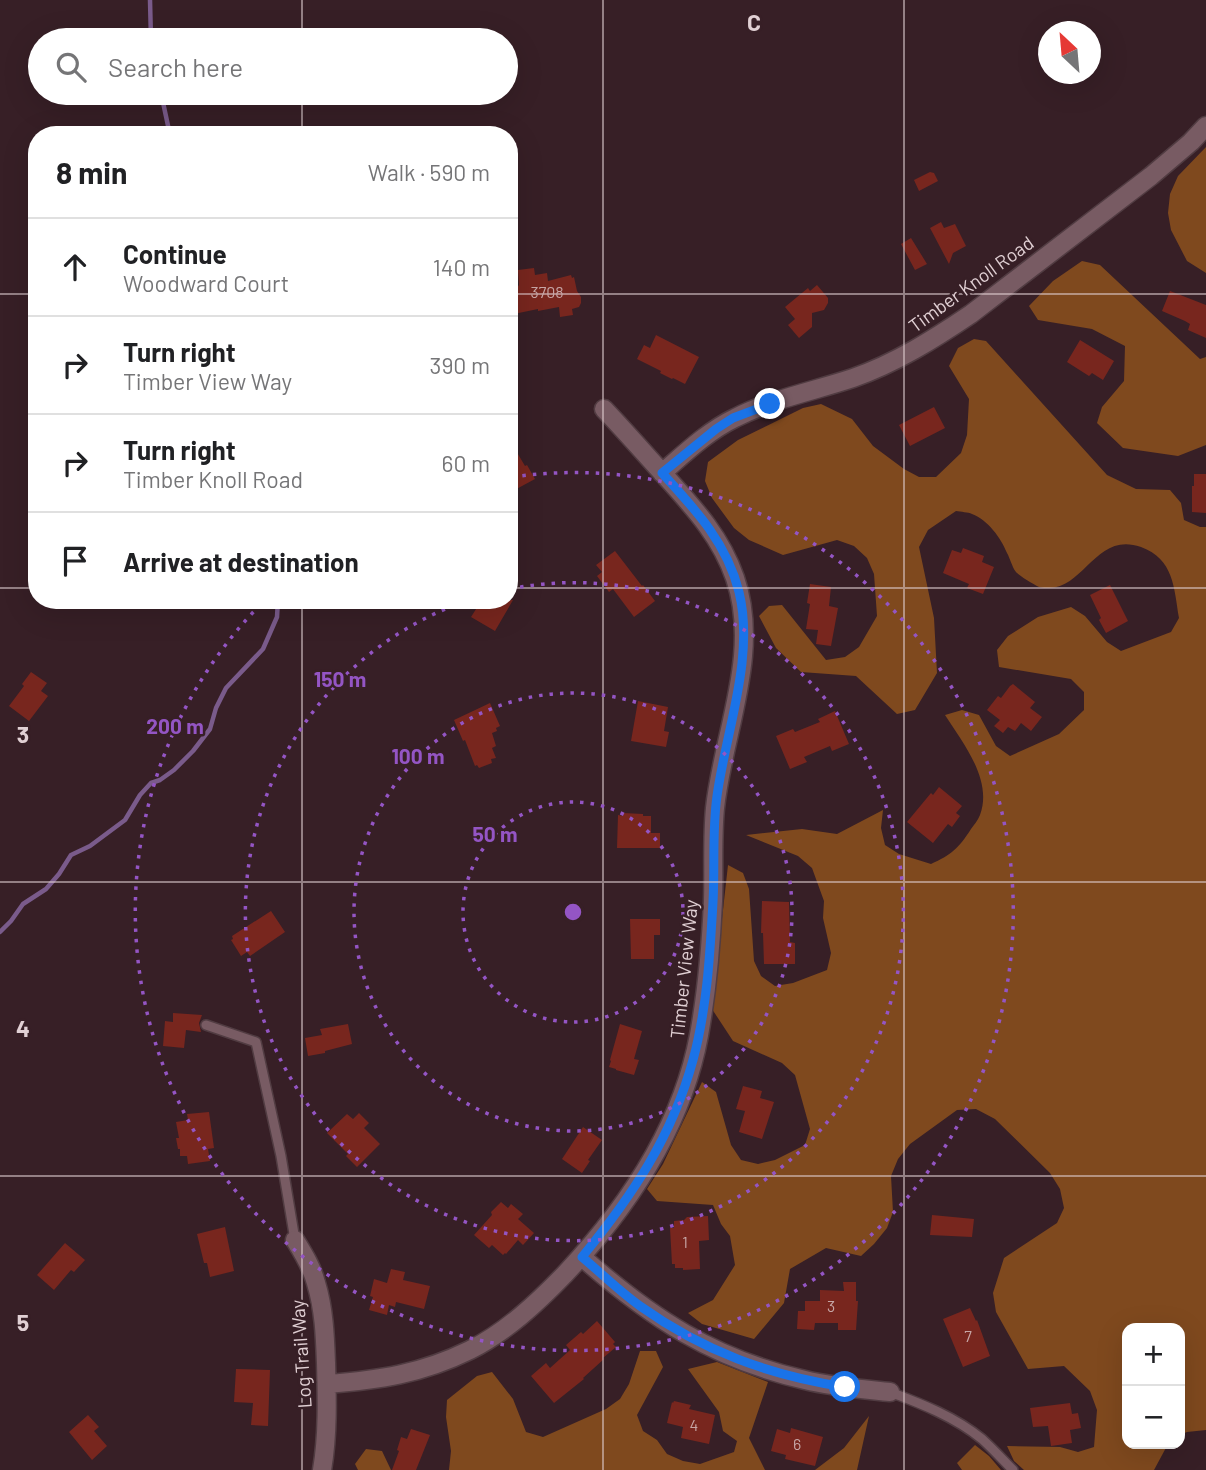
<!DOCTYPE html>
<html lang="en">
<head>
<meta charset="utf-8">
<style>
	body { margin:0; font-family:Barlow,sans-serif; background:#f2f2f2; color:#202124 }
	.controls { position:absolute; right:21px; bottom:21px; display:grid; overflow:hidden; border-radius:14px; box-shadow:0 7px 28px #0002 }
	.controls button { width:63px; height:63px; display:grid; place-items:center; padding:0; border:0; border-bottom:2px solid #e0e0e0; background:#fff; color:#202124; font:35px sans-serif }
	.compass { position:absolute; left:1038px; top:21px; width:63px; height:63px; border-radius:50%; background:#fff; box-shadow:0 7px 28px #0002; rotate:334deg }
	.stop { position:absolute; width:21px; height:21px; margin:-16px; border:5px solid #1a73e8; border-radius:50%; background:#fff }
	.stop.end { background:#1a73e8; border-color:#fff; box-shadow:0 2px 7px #0008 }
	.list { margin:0; padding:0; list-style:none }
	h2 { display:flex; justify-content:space-between; align-items:center; height:91px; margin:0; padding:0 28px; font-size:30px }
	h2 small { font-size:23px; font-weight:400; color:#757577 }
	.list li { display:grid; grid-template-columns:46px 1fr auto; gap:21px; align-items:center; box-sizing:border-box; height:98px; padding:0 28px; border-top:2px solid #e0e0e0 }
	.list b { display:block; font-size:26px; white-space:nowrap }
	.list p { margin:0; font-size:23px; white-space:nowrap; color:#757577 }
	.list em { font-size:23px; font-style:normal; color:#757577 }
	.icon { flex:none; width:38px; height:38px; fill:none; stroke:currentColor; stroke-width:2; stroke-linecap:round; stroke-linejoin:round }
	.map { position:relative; flex:none; width:1206px; height:1470px; overflow:hidden }
	.search { position:absolute; background:#fff; box-shadow:0 7px 28px #0002; left:28px; top:28px; width:490px; height:77px; display:flex; align-items:center; gap:18px; box-sizing:border-box; padding:0 24px; border-radius:38px; color:#757577; font-size:26px }
	.panel { position:absolute; background:#fff; box-shadow:0 7px 28px #0002; left:28px; top:126px; width:490px; height:483px; border-radius:28px }
	.map>svg:first-child { display:block }
</style>
</head>
<body>
<div class="map">
<svg width="1206" height="1470" viewBox="0 0 1206 1470">
	<rect width="100%" height="100%" fill="#371f26"/>
	<path fill="#7f491e" d="M 1206,147 L 1206,273 L 1187,261 L 1171,230 L 1168,213 L 1170,194 L 1178,176 Z
		M 1082,261 L 1100,265 L 1200,359 L 1206,357 L 1206,445 L 1178,456 L 1123,448 L 1097,423 L 1102,407 L 1124,381 L 1125,346 L 1092,329 L 1038,320 L 1029,306 L 1053,281 Z
		M 974,339 L 986,341 L 1107,475 L 1136,489 L 1170,490 L 1181,503 L 1184,520 L 1200,527 L 1206,527 L 1206,1430 L 1187,1432 L 1180,1435 L 1180,1328 L 1127,1328 L 1127,1444 L 1168,1444 L 1154,1470 L 1024,1470 L 1014,1461 L 1007,1446 L 1060,1447 L 1078,1452 L 1094,1447 L 1097,1410 L 1090,1391 L 1064,1366 L 1028,1369 L 996,1312 L 993,1293 L 1004,1258 L 1057,1223 L 1064,1208 L 1060,1189 L 1050,1173 L 995,1119 L 976,1109 L 957,1110 L 910,1144 L 898,1159 L 891,1176 L 893,1212 L 887,1228 L 874,1244 L 861,1256 L 826,1248 L 790,1269 L 784,1303 L 754,1339 L 702,1324 L 688,1313 L 713,1300 L 735,1265 L 730,1236 L 721,1224 L 713,1205 L 657,1201 L 647,1189 L 663,1164 L 702,1082 L 716,1092 L 731,1145 L 741,1160 L 758,1164 L 775,1160 L 805,1145 L 810,1129 L 795,1075 L 782,1063 L 733,1041 L 712,1009 L 728,865 L 743,873 L 749,889 L 754,961 L 761,976 L 775,986 L 793,983 L 827,970 L 831,953 L 823,918 L 824,901 L 812,868 L 798,856 L 746,835 L 802,829 L 837,834 L 883,810 L 881,828 L 885,845 L 899,854 L 931,864 C 951,855 959,848 971,829 C 974,825 978,820 980,815 C 993,780 963,743 945,715 L 962,710 L 979,715 L 996,746 L 1010,756 L 1059,734 L 1084,710 L 1084,692 L 1071,679 L 999,667 L 997,650 L 1008,636 L 1038,617 L 1071,607 L 1085,616 L 1107,642 L 1121,651 L 1171,632 L 1179,618 C 1174,588 1174,559 1141,547 C 1097,531 1085,587 1049,588 C 1046,588 1042,588 1039,587 C 1033,584 1021,577 1016,572 C 1012,567 1010,558 1007,553 C 1001,538 988,520 972,514 C 968,512 961,512 956,511 L 928,530 L 919,547 L 934,618 L 937,673 L 915,710 L 897,714 L 856,676 L 801,672 L 776,648 L 759,616 L 769,606 L 782,605 L 826,660 L 845,657 L 859,647 L 877,616 L 874,574 L 867,558 L 854,546 L 837,540 L 783,555 L 749,540 L 734,528 L 712,498 L 705,481 L 708,462 L 738,440 L 803,408 L 821,404 L 852,419 L 873,446 L 904,469 L 919,477 L 936,477 L 961,453 L 967,435 L 969,399 L 949,366 L 958,348 Z
		M 640,1351 L 656,1351 L 663,1367 L 637,1415 L 643,1431 L 657,1440 L 667,1454 L 683,1461 L 700,1464 L 734,1452 L 737,1441 L 723,1431 L 719,1412 L 688,1369 L 717,1362 L 768,1382 L 749,1438 L 765,1470 L 449,1470 L 451,1451 L 446,1417 L 447,1400 L 477,1376 L 492,1372 L 513,1399 L 526,1432 L 543,1437 L 606,1409 L 620,1399 L 629,1384 Z
		M 869,1416 L 857,1470 L 815,1470 L 844,1448 Z
		M 975,1445 L 989,1456 L 1001,1470 L 962,1470 L 957,1463 Z
		M 366,1449 L 382,1451 L 391,1470 L 358,1470 L 355,1464 Z"/>
	<g fill="none" stroke-linecap="round" stroke-linejoin="round">
		<path stroke="#7a5b8b" stroke-width="4.5" d="M 150,0 L 151,40
			M 161,93 L 170,135
			M 0,932 L 11,921 L 23,904 L 46,889 L 59,874 L 71,855 L 90,846 L 125,820 L 140,795 L 151,783 L 160,780 L 174,770 L 193,751 L 210,729 L 216,708 L 226,688 L 263,649 L 277,617 L 278,600"/>
	</g>
	<path fill="#78261e" d="M 930,172 L 934,173 L 938,181 L 919,191 L 914,180 Z
		M 941,222 L 944,228 L 955,224 L 966,246 L 953,253 L 949,264 L 930,228 Z
		M 911,238 L 927,264 L 915,270 L 901,244 Z
		M 534,268 L 535,275 L 547,273 L 548,281 L 571,275 L 572,278 L 574,277 L 577,291 L 581,297 L 581,303 L 579,307 L 572,309 L 573,315 L 560,317 L 559,307 L 538,311 L 538,309 L 509,315 L 509,294 L 513,293 L 519,285 L 518,270 Z
		M 817,285 L 828,298 L 828,303 L 824,310 L 812,313 L 812,327 L 799,338 L 788,325 L 795,319 L 785,307 L 808,288 L 810,291 Z
		M 1170,291 L 1206,305 L 1206,338 L 1188,330 L 1190,324 L 1185,321 L 1162,311 Z
		M 656,335 L 699,357 L 685,384 L 673,378 L 672,379 L 660,373 L 661,371 L 637,359 L 644,345 L 650,348 Z
		M 1080,340 L 1114,361 L 1103,380 L 1092,373 L 1089,376 L 1067,362 Z
		M 934,407 L 945,428 L 910,446 L 899,425 Z
		M 509,439 L 525,466 L 527,465 L 535,479 L 509,493 Z
		M 1194,474 L 1206,474 L 1206,513 L 1192,512 L 1192,486 L 1194,486 Z
		M 963,548 L 984,556 L 982,562 L 994,567 L 983,594 L 967,588 L 969,584 L 943,573 L 952,550 L 961,553 Z
		M 615,551 L 642,586 L 643,585 L 655,601 L 634,617 L 613,589 L 609,592 L 597,576 L 602,572 L 596,565 Z
		M 810,584 L 831,587 L 829,606 L 838,608 L 831,646 L 816,644 L 818,630 L 806,629 L 810,604 L 807,603 Z
		M 1110,585 L 1128,621 L 1106,633 L 1099,620 L 1101,618 L 1090,595 Z
		M 486,600 L 513,600 L 495,631 L 471,617 L 478,606 L 481,608 Z
		M 31,672 L 47,683 L 41,691 L 48,696 L 29,721 L 9,706 L 24,686 L 22,684 Z
		M 1013,684 L 1035,702 L 1030,708 L 1042,717 L 1031,731 L 1021,723 L 1015,731 L 1008,727 L 1003,733 L 994,726 L 1000,720 L 987,710 L 998,696 L 1001,698 L 1010,686 Z
		M 638,701 L 668,707 L 664,731 L 669,732 L 666,747 L 631,741 Z
		M 490,703 L 500,726 L 496,728 L 497,731 L 492,733 L 496,746 L 492,748 L 496,758 L 491,759 L 492,763 L 479,768 L 477,765 L 475,766 L 465,740 L 463,741 L 454,720 Z
		M 835,711 L 849,744 L 832,751 L 830,746 L 804,757 L 807,762 L 790,769 L 776,736 L 793,729 L 795,732 L 820,722 L 818,719 Z
		M 939,787 L 962,806 L 956,813 L 960,816 L 952,827 L 948,824 L 933,843 L 907,822 L 931,793 L 933,795 Z
		M 623,813 L 643,814 L 643,816 L 651,816 L 651,833 L 660,833 L 660,848 L 617,848 L 618,815 L 623,816 Z
		M 762,901 L 789,902 L 790,942 L 795,943 L 795,964 L 764,964 L 763,933 L 761,933 Z
		M 271,911 L 285,932 L 250,956 L 247,952 L 241,956 L 231,940 L 233,939 L 232,936 Z
		M 630,919 L 660,919 L 660,935 L 654,935 L 654,959 L 631,959 Z
		M 173,1013 L 202,1015 L 199,1023 L 201,1032 L 186,1030 L 184,1048 L 163,1046 L 165,1021 L 173,1022 Z
		M 348,1024 L 352,1044 L 325,1051 L 325,1053 L 308,1056 L 305,1038 L 322,1035 L 320,1029 Z
		M 620,1024 L 642,1031 L 634,1059 L 639,1060 L 634,1075 L 616,1070 L 616,1069 L 609,1067 L 611,1061 L 610,1060 Z
		M 743,1086 L 762,1091 L 760,1098 L 774,1102 L 762,1139 L 739,1132 L 745,1111 L 736,1109 Z
		M 209,1112 L 214,1148 L 208,1149 L 210,1161 L 188,1164 L 187,1156 L 180,1156 L 180,1149 L 178,1149 L 176,1138 L 179,1138 L 176,1122 L 188,1120 L 187,1114 Z
		M 359,1113 L 369,1123 L 364,1128 L 380,1144 L 357,1167 L 346,1156 L 348,1154 L 327,1133 L 347,1114 L 353,1119 Z
		M 583,1127 L 602,1140 L 588,1160 L 590,1161 L 582,1173 L 562,1159 Z
		M 501,1202 L 508,1208 L 511,1204 L 523,1214 L 518,1219 L 534,1233 L 523,1245 L 518,1240 L 506,1254 L 505,1253 L 503,1255 L 492,1245 L 489,1248 L 474,1235 L 492,1215 L 491,1212 Z
		M 932,1215 L 974,1219 L 972,1237 L 930,1235 Z
		M 708,1216 L 709,1240 L 699,1241 L 700,1269 L 683,1270 L 683,1268 L 675,1268 L 675,1264 L 672,1264 L 670,1228 L 674,1228 L 674,1221 L 684,1220 L 687,1217 Z
		M 225,1227 L 234,1271 L 210,1277 L 207,1263 L 204,1263 L 197,1234 Z
		M 65,1243 L 85,1260 L 74,1272 L 71,1270 L 54,1290 L 37,1275 Z
		M 391,1269 L 405,1272 L 403,1280 L 430,1286 L 424,1309 L 396,1302 L 395,1307 L 389,1305 L 387,1315 L 369,1310 L 373,1297 L 370,1296 L 374,1279 L 387,1283 Z
		M 843,1282 L 856,1282 L 856,1301 L 858,1301 L 856,1330 L 838,1330 L 838,1323 L 815,1323 L 814,1330 L 797,1329 L 798,1311 L 805,1311 L 805,1301 L 820,1301 L 820,1290 L 844,1291 Z
		M 970,1308 L 976,1321 L 977,1320 L 990,1356 L 963,1367 L 943,1319 Z
		M 597,1321 L 615,1342 L 613,1344 L 616,1347 L 603,1358 L 604,1359 L 583,1378 L 584,1379 L 554,1403 L 531,1376 L 546,1363 L 550,1368 L 570,1350 L 566,1345 L 581,1332 L 583,1334 Z
		M 236,1369 L 270,1370 L 268,1426 L 251,1425 L 253,1403 L 234,1402 Z
		M 674,1401 L 691,1405 L 689,1409 L 715,1415 L 709,1444 L 681,1438 L 683,1427 L 667,1423 L 672,1402 L 673,1403 Z
		M 1070,1403 L 1072,1414 L 1078,1413 L 1081,1428 L 1070,1430 L 1072,1443 L 1051,1446 L 1048,1426 L 1033,1427 L 1030,1408 Z
		M 88,1415 L 99,1427 L 94,1431 L 107,1446 L 92,1460 L 69,1432 Z
		M 791,1428 L 823,1437 L 815,1466 L 785,1459 L 786,1455 L 771,1451 L 777,1429 L 790,1433 Z
		M 411,1429 L 430,1435 L 416,1470 L 392,1470 L 399,1451 L 397,1450 L 401,1437 L 407,1439 Z"/>
	<g fill="none" stroke-linecap="round" stroke-linejoin="round">
		<g stroke="#513c42" stroke-width="12">
			<path id="lane" d="M 206,1025 L 256,1042 L 281,1156 L 295,1240
				M 890,1392 C 922,1404 955,1417 982,1439 C 993,1449 1003,1460 1013,1470"/>
		</g>
		<g stroke="#513c42" stroke-width="21">
			<path id="street" d="M 662,473 C 685,453 708,431 735,418 C 772,399 814,391 853,378 C 896,363 934,339 971,314 L 1151,176 L 1191,142 L 1206,126
				M 295,1240 C 303,1253 312,1267 316,1283 C 324,1309 325,1336 326,1363 C 327,1398 328,1435 322,1470
				M 582,1257 C 651,1318 713,1359 805,1380 C 833,1387 862,1389 890,1392
				M 327,1384 C 379,1380 421,1374 470,1350 C 506,1332 537,1303 565,1274 C 628,1207 682,1127 699,1035 C 707,991 711,945 713,901 C 714,870 712,839 715,808 C 723,733 761,653 735,578 C 721,537 694,508 666,477 C 645,454 625,431 604,409"/>
		</g>
		<use href="#lane" stroke="#785b63" stroke-width="9"/>
		<use href="#street" stroke="#785b63" stroke-width="18"/>
	</g>
	<g fill="none" stroke-linecap="round" stroke-linejoin="round">
		<path stroke="#1a73e8" stroke-width="9" d="M 770,404 L 733,418 L 716,429 L 662,473 C 695,509 727,543 739,592 C 755,657 726,731 717,796 C 712,831 715,867 713,902 C 710,954 707,1009 693,1060 C 672,1137 632,1196 582,1257 C 601,1273 619,1291 640,1306 C 703,1351 768,1375 845,1387"/>
	</g>
	<path fill="none" stroke="#e1d0d4" stroke-width="2" stroke-opacity="0.55" d="M 302,0 L 302,40M 603,0 L 603,1470M 904,0 L 904,1470M 302,93 L 302,135M 0,294 L 37,294M 509,294 L 1206,294M 0,588 L 37,588M 509,588 L 1206,588M 302,600 L 302,1470M 0,882 L 1206,882M 0,1176 L 1206,1176"/>
	<g fill="none" stroke="#9455c4" stroke-width="3.5" stroke-dasharray="3.5 7">
		<circle cx="573" cy="912" r="110"/>
		<circle cx="573" cy="912" r="219"/>
		<path d="M510 589A329 329 0 1 1 466 601"/>
		<path d="M512 477A439 439 0 1 1 263 602"/>
	</g>
	<g text-anchor="middle" stroke-width="5" stroke-linejoin="round" paint-order="stroke">
		<g font-size="16" fill="#c7a6a6">
			<text x="547" y="298">3708</text>
			<text x="685" y="1248">1</text>
			<text x="831" y="1312">3</text>
			<text x="968" y="1342">7</text>
			<text x="694" y="1431">4</text>
			<text x="797" y="1450">6</text>
		</g>
		<g font-size="19" fill="#e1d0d4" stroke="#371f26">
			<text transform="translate(971 284) rotate(-36)" y="7">Timber Knoll Road</text>
			<text transform="translate(684 969) rotate(-84)" y="7">Timber View Way</text>
			<text transform="translate(301 1354) rotate(-94)" y="7">Log Trail Way</text>
		</g>
	</g>
	<g font-size="23" text-anchor="middle" font-weight="bold" fill="#e1d0d4" stroke="#371f26" stroke-width="5" stroke-linejoin="round" paint-order="stroke">
		<text x="754" y="31">C</text>
		<text x="23" y="743">3</text>
		<text x="23" y="1037">4</text>
		<text x="23" y="1331">5</text>
	</g>
	<circle cx="573" cy="912" r="10" fill="#9455c4" stroke="#371f26" stroke-width="3.5"/>
	<g font-size="21" text-anchor="middle" font-weight="bold" fill="#9455c4" stroke="#371f26" stroke-width="5" stroke-linejoin="round" paint-order="stroke">
		<text x="340" y="687">150 m</text>
		<text x="175" y="734">200 m</text>
		<text x="418" y="764">100 m</text>
		<text x="495" y="842">50 m</text>
	</g>
</svg>
<div class="controls">
<button>+</button>
<button>−</button>
</div>
<svg class="compass" viewBox="-18 -18 36 36"><path d="M0-13l5 13h-10z" fill="#e53935"/><path d="M0 13l5-13h-10z" fill="#757577"/></svg>
<div class="stop" style="left:845px;top:1387px"></div>
<div class="stop end" style="left:770px;top:404px"></div>
<div class="search"><svg class="icon" aria-label="search" viewBox="0 0 24 24"><circle cx="10" cy="10" r="6"/><path d="M15 15l6 6"/></svg>Search here</div>
<section class="panel">
<h2>8 min<small>Walk · 590 m</small></h2>
<ul class="list">
<li><svg class="icon" aria-label="ahead" viewBox="0 0 24 24"><path d="M12 20V5M6 11l6-6 6 6"/></svg><div><b>Continue</b><p>Woodward Court</p></div><em>140 m</em></li>
<li><svg class="icon" aria-label="right" viewBox="0 0 24 24"><path d="M7 20v-9h11M14 6l5 5-5 5"/></svg><div><b>Turn right</b><p>Timber View Way</p></div><em>390 m</em></li>
<li><svg class="icon" aria-label="right" viewBox="0 0 24 24"><path d="M7 20v-9h11M14 6l5 5-5 5"/></svg><div><b>Turn right</b><p>Timber Knoll Road</p></div><em>60 m</em></li>
<li><svg class="icon" aria-label="arrive" viewBox="0 0 24 24"><path d="M6 21V4h12l-3 4 3 4H6"/></svg><div><b>Arrive at destination</b></div></li>
</ul>
</section>
</div>
</body>
</html>
